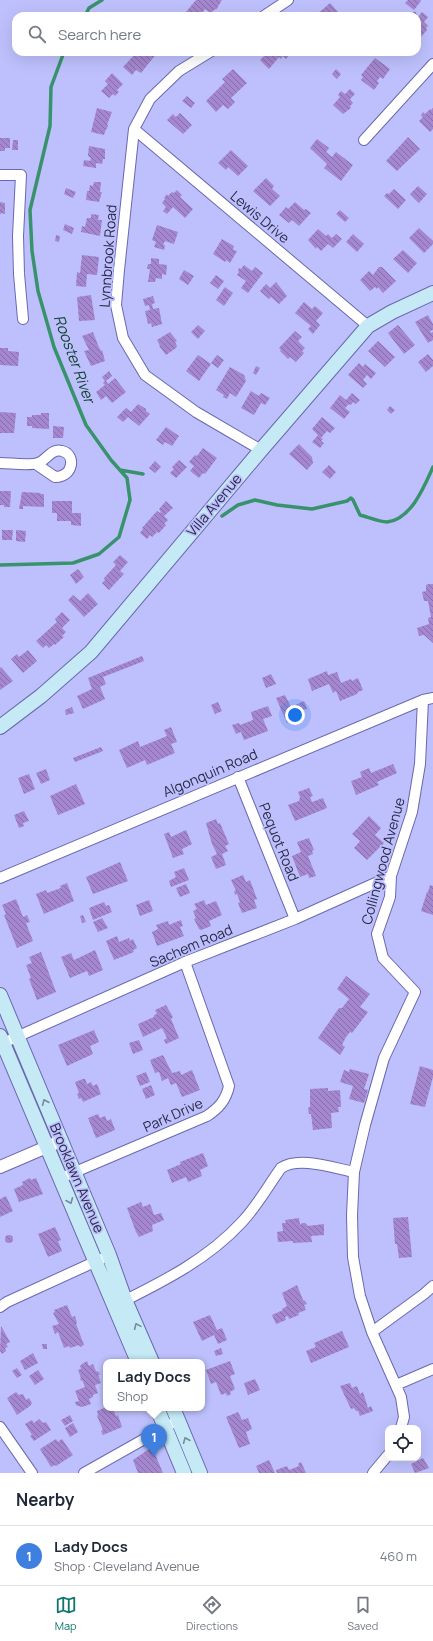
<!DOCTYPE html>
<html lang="en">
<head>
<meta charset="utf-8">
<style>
	body { margin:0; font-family:Manrope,sans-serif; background:#f2f2f3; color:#1f2937 }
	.controls { position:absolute; right:12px; bottom:12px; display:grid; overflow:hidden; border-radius:8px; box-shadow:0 4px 16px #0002 }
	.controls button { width:36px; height:36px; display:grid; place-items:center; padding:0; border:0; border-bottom:1px solid #e0e1e3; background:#fff; color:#1f2937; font:20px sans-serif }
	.you { position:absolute; left:295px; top:715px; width:14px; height:14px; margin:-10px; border:3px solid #fff; border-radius:50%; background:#1a73e8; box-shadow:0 0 0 6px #1a73e833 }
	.badge { display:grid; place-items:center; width:26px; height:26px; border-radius:50%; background:#0f766e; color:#fff; font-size:13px; font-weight:700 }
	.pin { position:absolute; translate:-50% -33px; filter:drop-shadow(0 1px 2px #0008) }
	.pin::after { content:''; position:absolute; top:21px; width:14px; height:12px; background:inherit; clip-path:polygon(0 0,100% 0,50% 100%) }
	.popup { position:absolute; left:103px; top:1359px; width:102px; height:52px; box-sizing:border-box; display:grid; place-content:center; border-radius:8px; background:#fff; filter:drop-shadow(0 1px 3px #0005); font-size:13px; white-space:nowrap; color:#747a83 }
	.popup b { font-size:15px; color:#1f2937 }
	.popup::after { content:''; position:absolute; left:50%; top:100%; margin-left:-8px; border:8px solid transparent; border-top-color:#fff }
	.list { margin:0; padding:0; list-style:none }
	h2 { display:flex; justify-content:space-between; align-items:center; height:52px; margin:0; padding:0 16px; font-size:17px }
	h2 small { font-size:13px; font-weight:400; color:#747a83 }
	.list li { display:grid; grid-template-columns:26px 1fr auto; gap:12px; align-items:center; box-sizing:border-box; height:60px; padding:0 16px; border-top:1px solid #e0e1e3 }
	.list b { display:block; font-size:15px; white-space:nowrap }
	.list p { margin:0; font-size:13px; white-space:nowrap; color:#747a83 }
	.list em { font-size:13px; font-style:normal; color:#747a83 }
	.icon { flex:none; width:22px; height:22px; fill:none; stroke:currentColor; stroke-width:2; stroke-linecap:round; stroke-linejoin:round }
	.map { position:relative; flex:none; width:433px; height:1473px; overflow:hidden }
	.search { position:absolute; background:#fff; box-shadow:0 4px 16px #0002; left:12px; right:12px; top:12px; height:44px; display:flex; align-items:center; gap:10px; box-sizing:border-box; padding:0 14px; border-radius:12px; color:#747a83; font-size:15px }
	.sheet { height:112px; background:#fff }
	nav { display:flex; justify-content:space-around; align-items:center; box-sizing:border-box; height:56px; border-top:1px solid #e0e1e3; background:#fff; font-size:11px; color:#747a83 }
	nav a { display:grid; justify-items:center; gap:2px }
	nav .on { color:#0f766e }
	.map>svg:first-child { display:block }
</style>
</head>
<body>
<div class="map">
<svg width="433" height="1473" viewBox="0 0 433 1473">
	<defs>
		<pattern id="building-back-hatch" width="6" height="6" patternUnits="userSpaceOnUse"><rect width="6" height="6" fill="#a487ce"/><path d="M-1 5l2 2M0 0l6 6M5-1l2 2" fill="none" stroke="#866ea9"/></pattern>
	</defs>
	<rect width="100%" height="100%" fill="#bec0fd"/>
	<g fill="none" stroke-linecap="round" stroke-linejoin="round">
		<path stroke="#38926c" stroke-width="3.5" d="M 85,16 L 89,8 L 102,0
			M 120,470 L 143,474
			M 222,516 L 238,505 L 255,500 L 277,505 L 312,509 L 347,501 L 351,498 L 353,500 L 360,515 C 368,517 379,522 387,522 C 411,520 425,485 433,467
			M 0,565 L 73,563 L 99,554 L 119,537 L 130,500 L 127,478 L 111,460 L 86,425 L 54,347 L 38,291 L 32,251 L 30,210 L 50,126 L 51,87 L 64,52"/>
	</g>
	<path fill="url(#building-back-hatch)" d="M 196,0 L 222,0 L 216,10 L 215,9 L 211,13 L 205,9 L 200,16 L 188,16 L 185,13 Z
		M 408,0 L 420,0 L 421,1 L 414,10 L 405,3 Z
		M 330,3 L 339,13 L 336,16 L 315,16 Z
		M 415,11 L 418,17 L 422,12 L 428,17 L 424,22 L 428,26 L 426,28 L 427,30 L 420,38 L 417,35 L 417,16 L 407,16 L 409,14 L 410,16 Z
		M 134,52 L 156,52 L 157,53 L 141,73 L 136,70 L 132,75 L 123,67 L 136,53 Z
		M 268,52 L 292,52 L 286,59 L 283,56 L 281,59 L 279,57 L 269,69 L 260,60 Z
		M 375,58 L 390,69 L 383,79 L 380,77 L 377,81 L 379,83 L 374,90 L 361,80 L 363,77 L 361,75 Z
		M 233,69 L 247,83 L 231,98 L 235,102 L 228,109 L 223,105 L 216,112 L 206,101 L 225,82 L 222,79 Z
		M 336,69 L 341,74 L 337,79 L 332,74 Z
		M 112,73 L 123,84 L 117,90 L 119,92 L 115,96 L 113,94 L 109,98 L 101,91 L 108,84 L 105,81 Z
		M 350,89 L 355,94 L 350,99 L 353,103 L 350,106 L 351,108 L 343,114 L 333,105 L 340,97 L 338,95 L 341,91 L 345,94 Z
		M 187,96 L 195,103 L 191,108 L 182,101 Z
		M 97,108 L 112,112 L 107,125 L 108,125 L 107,129 L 106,129 L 104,135 L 91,132 Z
		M 433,108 L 433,129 L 430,132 L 419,121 L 423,117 L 421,115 L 423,112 L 425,114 L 430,109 L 431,110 Z
		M 180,113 L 192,125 L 183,134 L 167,120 L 173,114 L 176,117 Z
		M 408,137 L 420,149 L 397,171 L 386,161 Z
		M 0,138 L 10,138 L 10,148 L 5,148 L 5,151 L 0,151 Z
		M 317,139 L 329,148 L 326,152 L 332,157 L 336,152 L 353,165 L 341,181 L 324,168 L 327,164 L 310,148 Z
		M 13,140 L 18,140 L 18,150 L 12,150 Z
		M 89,146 L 105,149 L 105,159 L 103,159 L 102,164 L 96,163 L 96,168 L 83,166 L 84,160 L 90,161 L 91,158 L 89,157 L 88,155 Z
		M 231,150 L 248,166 L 238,176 L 228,167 L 226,170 L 218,163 Z
		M 266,178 L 274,186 L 272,189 L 280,196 L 270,206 L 253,191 Z
		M 94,182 L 101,182 L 100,192 L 102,192 L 99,202 L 86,200 L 87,191 L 89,191 L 90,185 L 93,186 Z
		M 418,186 L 427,194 L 419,203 L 410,194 Z
		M 66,188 L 76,192 L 73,198 L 64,194 Z
		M 394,189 L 406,200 L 398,209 L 384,196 L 387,193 L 389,194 Z
		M 177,190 L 182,195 L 180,197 L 193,209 L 185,218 L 173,207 L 167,214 L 163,211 L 166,207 L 162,203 L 165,199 L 164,198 L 167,194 L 168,196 L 172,192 L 174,193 Z
		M 0,202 L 5,203 L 5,214 L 1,213 L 0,215 Z
		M 295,202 L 304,210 L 306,209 L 311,213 L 299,226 L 292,220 L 289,223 L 279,215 L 286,207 L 288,209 Z
		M 340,210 L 349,218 L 345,222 L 336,214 Z
		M 91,214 L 99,215 L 98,220 L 102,220 L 100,236 L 81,232 L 82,226 L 85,227 L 87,218 L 91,218 Z
		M 65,224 L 74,228 L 72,234 L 63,230 Z
		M 157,225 L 178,232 L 174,244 L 165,241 L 163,245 L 165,245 L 164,250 L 154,247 L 156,242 L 152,240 Z
		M 419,228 L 433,241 L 433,244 L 424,253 L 409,238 Z
		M 318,229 L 326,236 L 328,234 L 332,238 L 336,234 L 342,239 L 333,248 L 328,244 L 321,251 L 317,247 L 316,249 L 308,240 Z
		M 353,234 L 364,244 L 357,252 L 346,242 Z
		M 56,235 L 60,236 L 59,242 L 55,241 Z
		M 222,239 L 234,246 L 233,250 L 237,251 L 230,263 L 226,260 L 225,262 L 213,254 Z
		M 403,250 L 417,263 L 408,273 L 393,259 Z
		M 82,255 L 99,257 L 97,275 L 87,274 L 86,287 L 76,286 L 77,272 L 80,273 Z
		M 151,258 L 159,259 L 159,264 L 167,265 L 166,275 L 162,274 L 162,279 L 156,278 L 155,282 L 148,282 L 150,269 L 147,269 L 148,264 L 151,264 Z
		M 244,265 L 252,271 L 255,267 L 263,273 L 248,293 L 241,288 L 246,281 L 237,275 L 239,272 L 238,271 L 239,268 L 241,269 Z
		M 379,267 L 382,267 L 396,281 L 383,293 L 378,287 L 377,289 L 375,287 L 370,291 L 360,280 L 369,271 L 373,275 Z
		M 184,270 L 194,276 L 188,285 L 179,279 Z
		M 216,275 L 224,281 L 218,289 L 210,283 Z
		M 276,282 L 287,296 L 279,304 L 271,297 L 269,299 L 260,291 L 266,284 L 270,288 Z
		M 225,287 L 233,293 L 224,306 L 216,300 Z
		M 91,295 L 95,320 L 79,321 L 77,297 Z
		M 153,296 L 155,303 L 152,304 L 153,309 L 159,308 L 162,324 L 152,327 L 151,323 L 148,324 L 145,311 L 150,310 L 149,305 L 145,306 L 143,299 Z
		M 304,302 L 312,309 L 315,306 L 323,313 L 316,321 L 320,325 L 313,334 L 308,329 L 311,326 L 295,313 Z
		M 428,315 L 433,324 L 433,330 L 430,331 L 431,333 L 433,332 L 433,340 L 428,343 L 415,322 Z
		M 198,325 L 205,331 L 198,339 L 191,332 Z
		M 398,325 L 415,345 L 404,354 L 388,333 Z
		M 295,331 L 302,337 L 298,341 L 305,348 L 302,351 L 304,353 L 296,362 L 290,357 L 288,359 L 280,351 L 281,350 L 279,348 Z
		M 93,332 L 98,345 L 101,351 L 102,350 L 105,361 L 91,366 L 84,351 L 89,350 L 82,336 Z
		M 170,332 L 177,341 L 175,342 L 177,346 L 176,348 L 166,355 L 159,346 L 160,346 L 157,340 Z
		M 378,341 L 395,357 L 385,367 L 368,351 Z
		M 0,348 L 8,348 L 8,351 L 19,352 L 18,366 L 0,365 Z
		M 428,354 L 433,360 L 433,366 L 426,372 L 418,362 Z
		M 198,355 L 211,364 L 199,381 L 186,371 Z
		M 217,355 L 224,360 L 218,368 L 211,363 Z
		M 359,363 L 363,367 L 365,364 L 376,373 L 371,379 L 367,375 L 363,380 L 367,384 L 363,388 L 348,375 Z
		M 256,366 L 260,368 L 256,375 L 253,373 Z
		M 230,367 L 244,375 L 246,381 L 236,397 L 230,393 L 227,399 L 223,397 L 224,395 L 216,390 Z
		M 109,371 L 112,376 L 106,381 L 108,384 L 115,378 L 126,392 L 112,403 L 106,396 L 101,400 L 96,392 L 105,385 L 103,383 L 105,381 L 102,377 Z
		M 251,391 L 259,396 L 261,393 L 270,398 L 265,405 L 261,403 L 254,415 L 241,408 Z
		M 352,393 L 360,400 L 356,404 L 353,402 L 351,405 L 349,404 L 345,408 L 350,412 L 344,419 L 330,408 L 340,395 L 346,400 Z
		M 138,404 L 146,409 L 146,411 L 150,414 L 139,426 L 128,417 L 123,422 L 117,417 L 126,408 L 131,412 Z
		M 390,406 L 395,410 L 391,414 L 387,410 Z
		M 0,412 L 16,413 L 14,433 L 0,433 Z
		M 41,413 L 49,413 L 49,429 L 32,428 L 32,426 L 27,426 L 27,417 L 32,417 L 32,415 L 41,415 Z
		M 322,417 L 335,428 L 330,433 L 327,431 L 321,438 L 323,439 L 321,441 L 324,443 L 320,448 L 312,442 L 318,435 L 312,429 Z
		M 53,426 L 64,427 L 63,438 L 53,438 Z
		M 166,427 L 179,436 L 172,446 L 165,442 L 163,445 L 156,440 Z
		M 299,444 L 312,457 L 313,463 L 307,470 L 289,454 Z
		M 203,448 L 217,458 L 205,474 L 203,473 L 199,478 L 190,471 L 194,466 L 189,462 L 195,455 L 197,456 Z
		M 179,460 L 187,467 L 176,478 L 170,473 L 174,469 L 172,467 Z
		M 155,461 L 161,467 L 155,473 L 149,468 Z
		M 329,465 L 336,472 L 330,479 L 322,472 Z
		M 0,491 L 11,491 L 10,507 L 4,507 L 4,505 L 0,505 Z
		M 22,492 L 41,493 L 40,494 L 44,494 L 44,507 L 23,506 L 23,509 L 19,509 Z
		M 52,501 L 72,501 L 72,513 L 81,513 L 81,526 L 71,525 L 71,521 L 57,521 L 57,513 L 52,513 Z
		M 166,501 L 173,508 L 164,516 L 168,520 L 164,524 L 166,525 L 159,533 L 157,532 L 152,537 L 150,535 L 147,539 L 140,533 L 143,529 L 142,528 L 157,511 L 160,513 L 161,512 L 159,509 Z
		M 2,530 L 13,530 L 12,540 L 2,540 Z
		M 16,530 L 26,531 L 25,542 L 16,541 Z
		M 120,555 L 128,562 L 120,571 L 124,574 L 109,590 L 102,583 L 105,580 L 104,578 L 116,565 L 113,562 Z
		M 78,569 L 84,577 L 76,584 L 70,575 Z
		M 429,584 L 433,584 L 433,643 L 424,635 L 419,636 L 417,628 L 429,624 L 428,618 L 431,617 L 428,601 L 424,601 L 422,592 L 426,591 L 426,585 Z
		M 88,593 L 98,604 L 84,617 L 68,600 L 73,595 L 80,601 Z
		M 62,612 L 70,620 L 62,628 L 66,632 L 62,636 L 64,637 L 55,645 L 54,644 L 49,648 L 46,645 L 43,648 L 36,641 L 57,622 L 55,619 Z
		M 28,650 L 37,661 L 23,673 L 11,659 L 17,654 L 19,657 Z
		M 142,656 L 144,661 L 103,677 L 106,684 L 100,687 L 105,699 L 83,709 L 77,696 L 92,689 L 88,678 Z
		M 1,667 L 13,681 L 0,690 L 0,668 Z
		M 327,671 L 328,675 L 337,672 L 341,683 L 351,679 L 352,681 L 358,678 L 363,690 L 358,692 L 357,694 L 340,701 L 336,691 L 333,693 L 329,684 L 312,691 L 308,679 Z
		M 271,674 L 276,684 L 266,688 L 262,678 Z
		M 285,695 L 291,707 L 304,701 L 307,709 L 303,710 L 305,716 L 287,723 L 276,698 Z
		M 218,702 L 222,711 L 215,714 L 211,705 Z
		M 268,706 L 272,716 L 263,719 L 268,731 L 244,740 L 241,732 L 236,734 L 232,725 L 239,723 L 240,725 L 253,720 L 251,712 Z
		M 72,707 L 74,713 L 66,715 L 65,710 Z
		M 171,727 L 177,742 L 171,744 L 175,753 L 147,765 L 145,760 L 127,768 L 119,750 L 138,741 L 140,747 L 167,736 L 164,730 Z
		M 101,747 L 103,751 L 75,762 L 73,758 Z
		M 393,764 L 397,773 L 377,782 L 379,785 L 356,795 L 351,781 L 362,777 L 360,772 L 369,768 L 371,773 Z
		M 46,769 L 50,780 L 41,784 L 36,773 Z
		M 29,774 L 35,789 L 24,794 L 18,778 Z
		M 76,784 L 85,804 L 58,815 L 50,796 Z
		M 309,788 L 313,796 L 310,797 L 312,802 L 323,798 L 327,808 L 295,821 L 288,805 L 299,801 L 300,797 L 298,792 Z
		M 24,811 L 29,821 L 23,823 L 24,826 L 19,828 L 14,815 Z
		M 369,816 L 381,828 L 375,835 L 384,843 L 367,860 L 354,848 L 360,841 L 352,834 Z
		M 216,819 L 218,824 L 220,823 L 229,844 L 225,846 L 228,851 L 222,854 L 226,865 L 216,869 L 211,857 L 217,854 L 212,844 L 206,823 Z
		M 186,830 L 192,844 L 182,849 L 184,854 L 173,858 L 164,834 L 169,832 L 171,837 Z
		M 309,838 L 314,850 L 312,851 L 313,854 L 308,856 L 316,876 L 309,878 L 308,874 L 300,877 L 292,856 L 301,852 L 297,842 Z
		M 120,862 L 128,881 L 93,894 L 86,877 Z
		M 184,868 L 189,880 L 171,887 L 169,881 L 176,877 L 174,872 Z
		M 243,875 L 246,882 L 250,880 L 257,899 L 254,900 L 257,908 L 242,913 L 238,903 L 240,902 L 237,894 L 235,895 L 234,891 L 236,891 L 231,880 Z
		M 67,883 L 74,901 L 44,914 L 36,894 L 46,890 L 47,893 L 61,888 L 60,886 Z
		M 186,884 L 190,893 L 180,897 L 176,888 Z
		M 430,885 L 433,886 L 433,915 L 421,911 L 427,892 L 428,892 Z
		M 16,899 L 23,917 L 27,915 L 30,922 L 26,923 L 33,941 L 17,948 L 4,915 L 6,914 L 2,905 Z
		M 149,900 L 153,911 L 140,916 L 136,905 Z
		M 204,900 L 206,905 L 216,901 L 222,915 L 209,921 L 211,926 L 201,930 L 199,929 L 194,919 L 196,918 L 193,911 L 197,909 L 194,904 Z
		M 104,902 L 106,906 L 109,905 L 112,912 L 93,920 L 89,908 Z
		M 83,915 L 86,922 L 82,923 L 80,916 Z
		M 102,918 L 108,928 L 98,932 L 93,922 Z
		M 181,920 L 183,926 L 180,927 L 184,936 L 157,946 L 152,932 L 158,929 L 156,925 L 168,921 L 169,925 Z
		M 117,936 L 119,942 L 129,938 L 130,941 L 133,939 L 137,948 L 133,950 L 134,952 L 114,960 L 106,941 Z
		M 95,950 L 103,970 L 89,976 L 87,971 L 70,978 L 61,957 L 71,953 L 74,960 Z
		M 41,952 L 56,992 L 37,1000 L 29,979 L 31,978 L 26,965 L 32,963 L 29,957 Z
		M 346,976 L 370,994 L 360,1007 L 368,1012 L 352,1033 L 350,1032 L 346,1037 L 342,1045 L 345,1047 L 340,1055 L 318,1038 L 339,1008 L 342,1008 L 349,999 L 337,989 Z
		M 166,1005 L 173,1017 L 171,1019 L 179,1038 L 166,1044 L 164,1040 L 167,1038 L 162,1028 L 143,1037 L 138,1024 L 154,1017 L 154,1015 L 157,1014 L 155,1010 Z
		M 94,1030 L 99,1042 L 90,1046 L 93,1054 L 67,1066 L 58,1045 Z
		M 139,1040 L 143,1050 L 133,1054 L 129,1043 Z
		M 163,1055 L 172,1073 L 180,1071 L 181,1075 L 192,1070 L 200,1090 L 182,1097 L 176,1083 L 171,1085 L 168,1078 L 162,1081 L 159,1072 L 155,1073 L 150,1060 Z
		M 420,1066 L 433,1070 L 433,1077 L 425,1107 L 410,1104 Z
		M 350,1069 L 369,1074 L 364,1089 L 368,1090 L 364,1103 L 349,1099 L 353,1086 L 340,1082 L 344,1070 L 349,1072 Z
		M 146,1072 L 150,1082 L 140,1086 L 136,1076 Z
		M 83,1079 L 85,1079 L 87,1084 L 91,1082 L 93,1086 L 97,1084 L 101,1094 L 83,1102 L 81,1098 L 79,1099 L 77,1094 L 79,1093 L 75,1082 Z
		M 151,1085 L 155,1095 L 146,1099 L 142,1089 Z
		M 328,1088 L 328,1091 L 340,1090 L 341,1107 L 338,1107 L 339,1112 L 331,1113 L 332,1128 L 313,1130 L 311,1114 L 309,1114 L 308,1108 L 310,1107 L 310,1089 Z
		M 98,1114 L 100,1118 L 105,1116 L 107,1121 L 111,1119 L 115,1130 L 96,1138 L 88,1118 Z
		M 203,1153 L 208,1166 L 200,1170 L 202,1176 L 188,1182 L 186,1177 L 172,1183 L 167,1170 L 181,1164 L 180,1162 Z
		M 30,1178 L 31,1180 L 36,1178 L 43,1194 L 19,1202 L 14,1189 L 23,1185 L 22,1182 Z
		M 6,1196 L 13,1211 L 0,1217 L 0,1199 Z
		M 141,1202 L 143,1207 L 150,1204 L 154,1215 L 161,1213 L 164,1220 L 152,1225 L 153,1231 L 139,1237 L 136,1232 L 127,1208 Z
		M 408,1217 L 412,1257 L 399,1258 L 397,1244 L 395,1244 L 393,1218 Z
		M 299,1218 L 300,1225 L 302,1223 L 305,1223 L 308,1226 L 324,1224 L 324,1235 L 311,1236 L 312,1242 L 293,1243 L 293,1241 L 278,1242 L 277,1232 L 283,1231 L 282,1223 L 286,1223 L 285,1220 Z
		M 55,1227 L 61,1240 L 58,1241 L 62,1251 L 48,1257 L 38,1234 Z
		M5 1239a4 4 0 1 1 8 0a4 4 0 1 1-8 0Z
		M 297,1285 L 303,1300 L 305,1301 L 307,1304 L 304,1305 L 306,1310 L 298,1313 L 299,1315 L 289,1319 L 288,1316 L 285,1317 L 286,1320 L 276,1324 L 272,1315 L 283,1310 L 282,1309 L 287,1306 L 282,1293 Z
		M 67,1305 L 72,1317 L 75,1316 L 77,1323 L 76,1324 L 84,1345 L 80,1347 L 79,1345 L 70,1348 L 69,1346 L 64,1348 L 58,1332 L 55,1334 L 52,1326 L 59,1324 L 53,1313 L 55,1312 L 54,1310 Z
		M 210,1315 L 217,1330 L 222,1328 L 227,1340 L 218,1344 L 214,1335 L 202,1341 L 193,1322 Z
		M 1,1326 L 10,1342 L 6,1344 L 8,1347 L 5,1348 L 6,1351 L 2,1354 L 0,1351 Z
		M 342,1331 L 349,1347 L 311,1363 L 306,1351 L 316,1347 L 314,1343 Z
		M 42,1344 L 47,1344 L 47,1349 L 43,1349 Z
		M 221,1348 L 223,1354 L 216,1356 L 214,1351 Z
		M 33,1353 L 38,1363 L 25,1370 L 20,1361 Z
		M 87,1361 L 89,1366 L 93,1364 L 96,1371 L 99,1372 L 100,1375 L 98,1375 L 101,1383 L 95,1385 L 98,1393 L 93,1395 L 93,1397 L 89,1399 L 91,1404 L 82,1407 L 76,1405 L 75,1402 L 79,1401 L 75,1391 L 85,1387 L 82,1380 L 81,1381 L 80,1379 L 81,1378 L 78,1370 L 81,1369 L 80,1366 L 82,1364 Z
		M 230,1361 L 235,1374 L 230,1376 L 235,1389 L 230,1392 L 231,1394 L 227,1396 L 226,1393 L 221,1395 L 216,1382 L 211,1384 L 206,1370 Z
		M 17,1368 L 22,1375 L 17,1378 L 12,1371 Z
		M 38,1370 L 44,1379 L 35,1385 L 29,1376 Z
		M 255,1379 L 260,1390 L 248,1395 L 244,1383 Z
		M 350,1383 L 352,1388 L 357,1386 L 360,1394 L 363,1392 L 368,1408 L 371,1406 L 373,1411 L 360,1416 L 358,1411 L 356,1411 L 354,1408 L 351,1409 L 340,1386 Z
		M 16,1392 L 19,1395 L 23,1394 L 26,1400 L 29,1398 L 32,1403 L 30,1406 L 17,1415 L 7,1398 Z
		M 106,1407 L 106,1408 L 113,1409 L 116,1416 L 118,1415 L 122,1427 L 103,1435 L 101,1431 L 103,1430 L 97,1416 L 98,1415 L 97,1411 Z
		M 238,1412 L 242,1420 L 248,1418 L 252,1429 L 246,1432 L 250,1444 L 239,1448 L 226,1417 Z
		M 70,1415 L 73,1421 L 65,1426 L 61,1420 Z
		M 39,1419 L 43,1423 L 46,1422 L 51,1430 L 34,1441 L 30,1436 L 32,1435 L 25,1424 L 32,1420 L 34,1423 Z
		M 73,1423 L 78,1432 L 70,1437 L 65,1428 Z
		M 56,1439 L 58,1442 L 62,1439 L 73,1455 L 56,1466 L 55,1465 L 51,1467 L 40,1449 Z
		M 152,1447 L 163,1473 L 138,1473 L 133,1460 Z
		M 423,1458 L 429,1468 L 415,1473 L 411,1464 Z
		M 269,1460 L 275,1473 L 259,1473 L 256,1466 Z
		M 301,1462 L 306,1473 L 277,1473 L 276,1470 L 287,1466 L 289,1470 L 299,1466 L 298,1464 Z"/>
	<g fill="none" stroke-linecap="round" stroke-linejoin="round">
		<g stroke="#6968ae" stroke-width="12">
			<path id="minor" d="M 264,16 L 288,0
				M 210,52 L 179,71 L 150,99 L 134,129 L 119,270 L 116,305 L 123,338 L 145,375 L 196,412 L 261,450
				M 134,129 L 368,326
				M 364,140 L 433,64
				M 0,175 L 21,175 L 18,236 L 19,274 L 23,319
				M 0,463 C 10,463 29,466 38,463 C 47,460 51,448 62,451 C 76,454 74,477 55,477 L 36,464
				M 238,777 L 295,919
				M 0,878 L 423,700 L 433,698
				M 3,1043 L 185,962 L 295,919 L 391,876
				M 68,1175 L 207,1116 C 219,1108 226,1100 229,1086 L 185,962
				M 120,1303 C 164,1281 208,1259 242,1222 C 257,1206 268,1186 281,1168 C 299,1156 333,1168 354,1172
				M 0,1307 L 7,1302 L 101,1259
				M 372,1332 L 424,1294 L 433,1286
				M 396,1385 L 433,1369
				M 0,1427 L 32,1473
				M 401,1428 L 404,1417 L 401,1397 L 372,1332 L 360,1296 L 353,1257 L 352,1215 L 354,1172 L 365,1125 L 384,1058 L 415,992 L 383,958 L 377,934 L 390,897 L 391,876 L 412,812 L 420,764 L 423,700
				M 84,1473 L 171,1424
				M 373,1473 L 388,1455"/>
		</g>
		<g stroke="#6968ae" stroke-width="14">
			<path id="tertiary" d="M 0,1167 L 56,1143"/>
		</g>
		<g stroke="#6968ae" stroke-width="16">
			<path id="secondary" d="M 0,727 L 41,696 L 91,652 L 261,450 L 368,326 L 392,312 L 433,293
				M 0,995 L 109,1255 L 125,1300 L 152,1362
				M 0,1036 L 138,1362
				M 157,1408 L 184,1473
				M 173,1408 L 200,1473"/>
		</g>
		<use href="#minor" stroke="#fff" stroke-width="10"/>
		<use href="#tertiary" stroke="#fff" stroke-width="12"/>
		<use href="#secondary" stroke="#c5eaf5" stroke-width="14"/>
	</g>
	<defs><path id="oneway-chevron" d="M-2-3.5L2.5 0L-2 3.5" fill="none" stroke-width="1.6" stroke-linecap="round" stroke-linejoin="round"/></defs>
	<g stroke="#778a9e">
		<use href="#oneway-chevron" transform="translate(45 1102) rotate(-113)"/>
		<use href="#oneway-chevron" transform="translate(70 1201) rotate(67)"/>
		<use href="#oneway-chevron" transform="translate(137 1326) rotate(-114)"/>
		<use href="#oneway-chevron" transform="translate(186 1440) rotate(-113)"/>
	</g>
	<g text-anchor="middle" stroke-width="3.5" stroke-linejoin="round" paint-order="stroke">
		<g font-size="14" fill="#292947" stroke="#bec0fd">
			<text transform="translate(260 217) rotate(40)" y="5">Lewis Drive</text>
			<text transform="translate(108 256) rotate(-86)" y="5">Lynnbrook Road</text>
			<text transform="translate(214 505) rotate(-50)" y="5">Villa Avenue</text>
			<text transform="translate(210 773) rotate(-23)" y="5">Algonquin Road</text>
			<text transform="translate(279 842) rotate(68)" y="5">Pequot Road</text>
			<text transform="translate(383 861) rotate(-75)" y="5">Collingwood Avenue</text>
			<text transform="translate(191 946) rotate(-23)" y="5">Sachem Road</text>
			<text transform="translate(173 1115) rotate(-24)" y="5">Park Drive</text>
			<text transform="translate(77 1178) rotate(67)" y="5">Brooklawn Avenue</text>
		</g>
		<g font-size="15" font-style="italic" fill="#12442f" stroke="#bec0fd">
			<text transform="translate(74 359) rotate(70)" y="5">Rooster River</text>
		</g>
	</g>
</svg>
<div class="controls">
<button><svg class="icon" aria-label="locate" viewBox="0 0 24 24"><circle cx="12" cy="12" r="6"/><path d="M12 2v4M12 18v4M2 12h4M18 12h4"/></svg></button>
</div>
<div class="you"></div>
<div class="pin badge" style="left:154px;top:1457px;background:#3f7fe0">1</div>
<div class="popup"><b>Lady Docs</b>Shop</div>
<div class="search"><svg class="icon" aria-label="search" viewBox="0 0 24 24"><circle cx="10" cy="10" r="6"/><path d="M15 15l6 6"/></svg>Search here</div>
</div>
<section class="sheet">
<h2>Nearby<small></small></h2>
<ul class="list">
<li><span class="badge" style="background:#3f7fe0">1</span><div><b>Lady Docs</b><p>Shop · Cleveland Avenue</p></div><em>460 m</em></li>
</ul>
</section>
<nav>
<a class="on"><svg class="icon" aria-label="map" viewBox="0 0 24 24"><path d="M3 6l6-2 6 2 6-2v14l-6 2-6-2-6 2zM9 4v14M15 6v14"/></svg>Map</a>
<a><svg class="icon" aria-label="directions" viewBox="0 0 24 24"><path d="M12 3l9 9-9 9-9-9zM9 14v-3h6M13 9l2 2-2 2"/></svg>Directions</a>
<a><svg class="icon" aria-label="saved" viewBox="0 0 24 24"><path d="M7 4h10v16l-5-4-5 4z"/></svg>Saved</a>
</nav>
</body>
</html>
